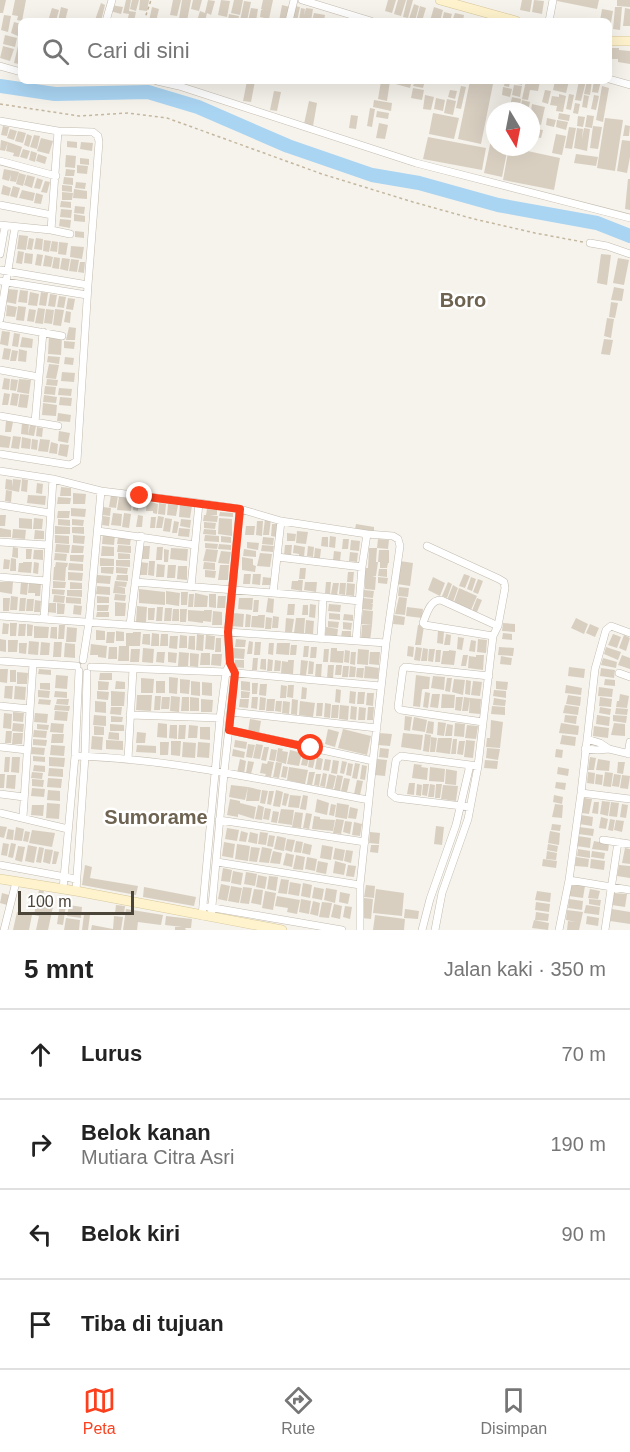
<!DOCTYPE html>
<html lang="id">
<head>
<meta charset="utf-8">
<style>
	body { margin:0; font-family:Arial,sans-serif; background:#f2f2f2; color:#222 }
	.compass { position:absolute; left:486px; top:102px; width:54px; height:54px; border-radius:50%; background:#fff; box-shadow:0 6px 24px #0002; rotate:170deg }
	.scale { position:absolute; left:18px; bottom:15px; width:116px; box-sizing:border-box; padding-left:6px; border:3px solid #4b4439; border-top:0; font-size:16px; line-height:21px; white-space:nowrap; color:#4b4439; -webkit-text-stroke:4px #fff; paint-order:stroke }
	.stop { position:absolute; width:18px; height:18px; margin:-14px; border:4px solid #fc3f1d; border-radius:50%; background:#fff }
	.stop.end { background:#fc3f1d; border-color:#fff; box-shadow:0 2px 6px #0008 }
	.list { margin:0; padding:0; list-style:none }
	h2 { display:flex; justify-content:space-between; align-items:center; height:78px; margin:0; padding:0 24px; font-size:26px }
	h2 small { font-size:20px; font-weight:400; color:#767676 }
	.list li { display:grid; grid-template-columns:39px 1fr auto; gap:18px; align-items:center; box-sizing:border-box; height:90px; padding:0 24px; border-top:2px solid #e0e0e0 }
	.list b { display:block; font-size:22px; white-space:nowrap }
	.list p { margin:0; font-size:20px; white-space:nowrap; color:#767676 }
	.list em { font-size:20px; font-style:normal; color:#767676 }
	.icon { flex:none; width:33px; height:33px; fill:none; stroke:currentColor; stroke-width:2; stroke-linecap:round; stroke-linejoin:round }
	.map { position:relative; flex:none; width:630px; height:930px; overflow:hidden }
	.search { position:absolute; background:#fff; box-shadow:0 6px 24px #0002; left:18px; right:18px; top:18px; height:66px; display:flex; align-items:center; gap:15px; box-sizing:border-box; padding:0 21px; border-radius:9px; color:#767676; font-size:22px }
	.sheet { height:438px; background:#fff }
	nav { display:flex; justify-content:space-around; align-items:center; box-sizing:border-box; height:84px; border-top:2px solid #e0e0e0; background:#fff; font-size:16px; color:#767676 }
	nav a { display:grid; justify-items:center; gap:3px }
	nav .on { color:#fc3f1d }
	.map>svg:first-child { display:block }
</style>
</head>
<body>
<div class="map">
<svg width="630" height="930" viewBox="0 0 630 930">
	<rect width="100%" height="100%" fill="#f6f3ec"/>
	<g fill="none" stroke-linecap="round" stroke-linejoin="round">
		<path stroke="#a9d4f2" stroke-width="14" d="M 0,86 L 55,94 L 148,92 L 198,107 L 288,146 L 372,175 L 419,183 L 498,205 L 597,223 L 630,236"/>
	</g>
	<path fill="#d8cfc1" d="M 0,0 L 6,0 L 3,13 L 0,13 Z
		M 15,0 L 26,0 L 22,21 L 17,20 L 18,16 L 12,15 Z
		M 126,0 L 131,0 L 129,11 L 136,12 L 134,21 L 127,21 L 129,14 L 123,13 Z
		M 132,0 L 139,0 L 136,11 L 130,9 Z
		M 140,0 L 149,0 L 147,11 L 139,10 Z
		M 173,0 L 181,0 L 177,16 L 170,15 Z
		M 182,0 L 191,0 L 187,21 L 179,19 Z
		M 193,0 L 202,0 L 199,11 L 191,9 Z
		M 208,0 L 215,1 L 211,15 L 207,13 L 205,21 L 197,21 L 200,11 L 205,13 Z
		M 221,0 L 230,1 L 227,17 L 218,15 Z
		M 234,0 L 243,0 L 240,15 L 231,13 Z
		M 263,0 L 273,0 L 269,19 L 260,17 L 261,10 L 263,10 L 261,9 Z
		M 388,0 L 396,0 L 392,13 L 385,11 Z
		M 398,0 L 406,0 L 401,16 L 394,14 Z
		M 407,0 L 413,0 L 408,18 L 403,17 Z
		M 522,0 L 532,0 L 530,12 L 520,10 Z
		M 534,0 L 544,1 L 542,14 L 532,12 Z
		M 557,0 L 599,0 L 597,9 L 557,1 Z
		M 617,0 L 630,0 L 630,7 L 617,6 Z
		M 244,1 L 251,2 L 247,21 L 240,21 Z
		M 101,3 L 105,5 L 101,21 L 99,21 L 95,20 Z
		M 414,4 L 419,6 L 415,21 L 409,19 Z
		M 111,5 L 123,7 L 121,14 L 110,11 Z
		M 282,5 L 290,7 L 287,21 L 279,21 Z
		M 294,6 L 300,7 L 297,21 L 291,21 Z
		M 420,6 L 426,8 L 422,21 L 416,21 Z
		M 61,7 L 68,9 L 65,21 L 58,21 Z
		M 152,7 L 159,9 L 156,21 L 149,21 Z
		M 434,7 L 443,10 L 440,21 L 430,21 Z
		M 615,7 L 622,7 L 620,30 L 613,29 Z
		M 52,8 L 59,10 L 56,21 L 48,21 Z
		M 251,8 L 258,9 L 256,21 L 248,21 Z
		M 301,8 L 305,9 L 304,15 L 306,8 L 313,9 L 311,21 L 299,20 Z
		M 625,8 L 630,9 L 630,26 L 623,26 Z
		M 602,9 L 613,11 L 610,28 L 609,21 L 600,21 Z
		M 444,12 L 452,14 L 450,21 L 442,21 Z
		M 314,13 L 325,15 L 324,21 L 312,21 Z
		M 455,13 L 464,15 L 463,21 L 452,21 Z
		M 229,14 L 239,16 L 238,21 L 217,21 L 218,18 L 228,20 Z
		M 4,15 L 11,16 L 8,32 L 1,30 Z
		M 14,22 L 21,24 L 18,36 L 11,33 Z
		M 5,35 L 17,38 L 15,47 L 3,44 Z
		M 3,46 L 14,49 L 10,61 L 0,58 Z
		M 18,46 L 21,47 L 21,57 L 19,64 L 14,63 Z
		M 611,48 L 619,48 L 619,50 L 630,51 L 630,64 L 618,62 L 618,59 L 610,59 Z
		M 247,81 L 255,81 L 251,102 L 243,101 Z
		M 381,81 L 390,81 L 387,101 L 378,99 Z
		M 393,81 L 412,81 L 410,88 L 392,83 Z
		M 415,81 L 425,81 L 423,88 L 413,86 Z
		M 470,81 L 493,84 L 481,144 L 458,139 Z
		M 505,81 L 522,81 L 522,85 L 510,82 L 509,87 L 504,86 Z
		M 526,81 L 540,81 L 538,91 L 530,90 L 528,100 L 522,99 Z
		M 555,81 L 569,81 L 566,93 L 553,90 Z
		M 579,81 L 586,81 L 581,101 L 575,100 Z
		M 587,81 L 592,81 L 590,95 L 584,94 Z
		M 594,81 L 601,81 L 598,93 L 592,92 Z
		M 514,85 L 522,86 L 520,97 L 512,95 Z
		M 461,86 L 466,87 L 461,109 L 456,108 Z
		M 602,86 L 609,88 L 603,122 L 596,120 Z
		M 503,87 L 512,89 L 510,97 L 502,95 Z
		M 413,88 L 424,90 L 422,100 L 411,98 Z
		M 450,90 L 457,91 L 455,99 L 448,97 Z
		M 545,90 L 551,91 L 548,104 L 542,102 Z
		M 274,91 L 281,92 L 277,111 L 270,110 Z
		M 559,94 L 566,96 L 563,112 L 556,111 L 557,106 L 550,105 L 552,96 L 559,97 Z
		M 569,94 L 574,95 L 571,110 L 566,109 Z
		M 425,95 L 434,97 L 431,110 L 423,109 Z
		M 584,95 L 589,96 L 587,108 L 582,107 Z
		M 594,95 L 599,96 L 596,110 L 591,109 Z
		M 512,97 L 521,99 L 519,111 L 509,111 Z
		M 436,98 L 445,100 L 443,111 L 434,109 Z
		M 447,99 L 456,101 L 453,115 L 444,113 Z
		M 374,100 L 392,103 L 391,111 L 373,107 Z
		M 522,100 L 530,102 L 528,111 L 520,111 Z
		M 309,101 L 317,103 L 313,126 L 304,124 Z
		M 575,103 L 580,104 L 578,114 L 573,113 Z
		M 532,104 L 545,107 L 541,125 L 531,123 L 531,111 Z
		M 370,108 L 375,109 L 372,127 L 367,126 Z
		M 377,111 L 389,113 L 388,119 L 376,117 Z
		M 433,113 L 459,118 L 454,139 L 429,134 Z
		M 559,113 L 570,115 L 569,121 L 558,119 Z
		M 351,115 L 358,116 L 356,129 L 349,128 Z
		M 587,115 L 594,116 L 592,128 L 585,127 Z
		M 578,116 L 585,117 L 583,127 L 577,126 Z
		M 547,118 L 556,120 L 554,127 L 546,125 Z
		M 605,118 L 623,120 L 615,171 L 597,168 Z
		M 557,120 L 568,122 L 566,130 L 556,127 Z
		M 379,123 L 388,125 L 385,139 L 376,138 Z
		M 625,125 L 630,126 L 629,136 L 623,136 Z
		M 3,126 L 9,127 L 7,136 L 1,135 Z
		M 593,126 L 602,127 L 598,149 L 590,148 Z
		M 569,127 L 576,128 L 572,149 L 565,148 Z
		M 531,128 L 543,130 L 541,138 L 531,136 Z
		M 577,128 L 583,129 L 582,139 L 584,128 L 590,129 L 587,151 L 574,148 Z
		M 10,129 L 17,131 L 14,140 L 7,138 Z
		M 18,131 L 26,133 L 23,143 L 15,141 Z
		M 27,134 L 32,136 L 29,147 L 24,145 Z
		M 556,134 L 566,136 L 562,155 L 552,153 Z
		M 34,135 L 40,136 L 37,149 L 30,147 Z
		M 492,135 L 495,136 L 495,147 L 508,147 L 502,177 L 484,173 Z
		M 428,137 L 486,148 L 482,170 L 423,159 Z
		M 41,138 L 53,141 L 49,154 L 37,151 Z
		M 1,140 L 8,142 L 5,151 L 0,150 Z
		M 622,140 L 630,141 L 630,157 L 627,173 L 617,171 Z
		M 67,141 L 77,142 L 77,148 L 67,147 Z
		M 8,142 L 22,147 L 19,157 L 13,156 L 14,153 L 6,151 Z
		M 81,142 L 93,143 L 92,151 L 80,149 Z
		M 509,147 L 560,158 L 554,190 L 503,180 Z
		M 23,149 L 30,151 L 27,159 L 20,157 Z
		M 31,151 L 37,153 L 35,162 L 29,160 Z
		M 38,154 L 47,157 L 45,164 L 36,161 Z
		M 576,154 L 598,157 L 596,166 L 574,163 Z
		M 66,155 L 76,156 L 75,168 L 65,167 Z
		M 80,158 L 89,159 L 89,165 L 80,164 Z
		M 77,165 L 88,166 L 87,174 L 77,173 Z
		M 4,169 L 19,172 L 16,182 L 10,181 L 11,174 L 9,181 L 2,179 Z
		M 66,169 L 75,170 L 74,176 L 65,176 Z
		M 19,173 L 26,175 L 23,186 L 16,184 Z
		M 27,175 L 35,177 L 32,188 L 24,185 Z
		M 64,177 L 73,178 L 73,185 L 63,184 Z
		M 37,178 L 43,180 L 40,189 L 34,188 Z
		M 628,179 L 630,179 L 630,210 L 625,209 Z
		M 45,181 L 50,182 L 47,193 L 41,192 Z
		M 76,182 L 86,183 L 85,189 L 75,188 Z
		M 3,185 L 11,188 L 9,196 L 1,194 Z
		M 62,185 L 72,186 L 72,192 L 62,191 Z
		M 13,186 L 20,188 L 17,198 L 10,196 Z
		M 74,189 L 87,191 L 87,199 L 73,198 Z
		M 22,190 L 35,193 L 33,201 L 19,198 Z
		M 62,192 L 73,193 L 72,200 L 62,200 Z
		M 36,193 L 43,195 L 41,204 L 34,203 Z
		M 61,201 L 71,202 L 71,208 L 60,207 Z
		M 75,206 L 85,207 L 84,214 L 74,213 Z
		M 61,209 L 72,210 L 71,218 L 60,217 Z
		M 74,214 L 85,216 L 85,222 L 74,221 Z
		M 60,219 L 71,220 L 70,228 L 59,226 Z
		M 75,231 L 84,232 L 84,238 L 75,237 Z
		M 19,235 L 28,236 L 26,250 L 17,249 Z
		M 29,238 L 34,239 L 32,250 L 27,249 Z
		M 36,238 L 43,239 L 42,250 L 34,249 Z
		M 44,240 L 51,241 L 49,252 L 43,251 Z
		M 52,241 L 58,242 L 57,252 L 50,251 Z
		M 59,242 L 68,243 L 66,255 L 58,254 Z
		M 71,246 L 84,247 L 82,259 L 70,257 Z
		M 18,251 L 24,252 L 22,264 L 16,263 Z
		M 25,253 L 33,254 L 32,264 L 24,263 Z
		M 37,254 L 43,255 L 41,266 L 35,265 Z
		M 601,254 L 611,255 L 607,285 L 597,283 Z
		M 45,255 L 53,257 L 51,267 L 43,266 Z
		M 54,257 L 60,258 L 59,269 L 52,268 Z
		M 62,258 L 70,259 L 68,271 L 60,269 Z
		M 618,258 L 629,260 L 624,285 L 613,283 Z
		M 71,259 L 79,260 L 77,272 L 69,271 Z
		M 80,262 L 85,262 L 84,273 L 78,272 Z
		M 614,287 L 624,289 L 622,301 L 611,300 Z
		M 8,289 L 18,290 L 16,304 L 6,302 Z
		M 20,290 L 28,291 L 27,303 L 18,302 Z
		M 30,292 L 39,294 L 37,306 L 28,305 Z
		M 41,292 L 48,293 L 46,306 L 39,305 Z
		M 50,294 L 57,295 L 55,307 L 48,306 Z
		M 59,296 L 66,297 L 64,308 L 57,307 Z
		M 68,298 L 75,299 L 73,310 L 66,309 Z
		M 611,302 L 618,303 L 615,318 L 609,317 Z
		M 7,305 L 17,307 L 15,317 L 6,316 Z
		M 18,306 L 26,307 L 24,321 L 16,320 Z
		M 38,308 L 45,309 L 43,324 L 35,323 Z
		M 29,309 L 36,310 L 34,322 L 27,321 Z
		M 46,309 L 54,310 L 52,324 L 44,323 Z
		M 55,309 L 64,310 L 61,326 L 53,325 Z
		M 66,311 L 71,312 L 70,323 L 64,322 Z
		M 607,318 L 614,319 L 611,338 L 604,336 Z
		M 69,327 L 76,328 L 75,340 L 66,340 Z
		M 2,331 L 10,332 L 8,346 L 0,344 Z
		M 14,333 L 20,334 L 18,347 L 12,346 Z
		M 49,336 L 62,337 L 61,355 L 48,354 Z
		M 22,337 L 33,339 L 32,348 L 20,347 Z
		M 604,339 L 613,340 L 610,355 L 601,354 Z
		M 64,341 L 75,342 L 74,349 L 64,348 Z
		M 4,348 L 11,349 L 9,360 L 2,359 Z
		M 19,349 L 27,351 L 26,362 L 18,361 Z
		M 12,350 L 18,351 L 16,361 L 10,361 Z
		M 48,356 L 60,357 L 59,364 L 47,362 Z
		M 65,357 L 74,358 L 73,365 L 64,364 Z
		M 49,364 L 59,365 L 56,379 L 46,378 Z
		M 62,372 L 75,373 L 74,382 L 61,381 Z
		M 4,378 L 10,379 L 9,390 L 2,389 Z
		M 11,379 L 18,380 L 16,391 L 10,390 Z
		M 19,379 L 31,380 L 29,394 L 17,392 Z
		M 47,379 L 58,380 L 57,386 L 46,385 Z
		M 45,386 L 56,387 L 55,395 L 44,394 Z
		M 59,388 L 72,389 L 71,396 L 58,395 Z
		M 4,393 L 10,394 L 8,405 L 2,405 Z
		M 12,393 L 19,394 L 17,406 L 10,405 Z
		M 20,394 L 29,395 L 27,408 L 18,407 Z
		M 44,395 L 57,397 L 56,403 L 43,402 Z
		M 60,397 L 72,398 L 71,406 L 59,405 Z
		M 43,403 L 57,405 L 56,416 L 42,415 Z
		M 58,413 L 71,415 L 70,422 L 57,421 Z
		M 6,421 L 13,422 L 11,432 L 5,432 Z
		M 22,423 L 29,424 L 28,435 L 21,434 Z
		M 30,425 L 36,426 L 34,436 L 28,435 Z
		M 37,427 L 43,428 L 42,437 L 36,436 Z
		M 59,431 L 70,433 L 68,443 L 58,441 Z
		M 0,435 L 11,437 L 9,448 L 0,447 Z
		M 13,436 L 21,437 L 19,449 L 11,448 Z
		M 22,437 L 31,439 L 30,449 L 21,448 Z
		M 32,439 L 38,440 L 37,450 L 31,449 Z
		M 40,439 L 50,440 L 48,452 L 38,451 Z
		M 51,442 L 58,444 L 57,454 L 49,453 Z
		M 60,444 L 69,445 L 67,457 L 58,455 Z
		M 6,479 L 12,480 L 12,487 L 13,479 L 21,480 L 19,492 L 5,489 Z
		M 22,479 L 28,480 L 27,492 L 21,491 Z
		M 37,483 L 43,484 L 42,494 L 36,493 Z
		M 61,487 L 71,488 L 71,496 L 60,496 Z
		M 6,490 L 12,491 L 11,502 L 5,501 Z
		M 73,493 L 86,494 L 85,504 L 73,504 Z
		M 28,495 L 46,496 L 45,505 L 27,503 Z
		M 111,495 L 118,496 L 116,508 L 109,507 Z
		M 58,497 L 71,498 L 70,504 L 57,504 Z
		M 119,497 L 132,498 L 131,511 L 117,510 Z
		M 134,500 L 139,500 L 138,511 L 133,510 Z
		M 147,501 L 158,504 L 157,514 L 153,513 L 153,511 L 146,511 Z
		M 159,503 L 166,504 L 165,515 L 158,514 Z
		M 168,504 L 178,505 L 176,516 L 167,515 Z
		M 180,504 L 192,506 L 190,518 L 179,517 Z
		M 103,507 L 111,508 L 110,516 L 102,515 Z
		M 71,508 L 86,509 L 85,517 L 71,516 Z
		M 207,509 L 217,510 L 217,515 L 210,516 L 218,516 L 217,522 L 203,521 L 204,515 L 206,515 Z
		M 58,511 L 70,511 L 69,518 L 57,518 Z
		M 220,512 L 233,513 L 233,517 L 219,516 Z
		M 113,513 L 122,514 L 121,526 L 111,525 Z
		M 124,513 L 131,514 L 129,528 L 122,527 Z
		M 0,515 L 6,515 L 5,526 L 0,526 Z
		M 138,515 L 143,516 L 142,527 L 136,527 Z
		M 103,516 L 110,517 L 109,526 L 102,525 Z
		M 158,516 L 164,517 L 162,528 L 156,528 Z
		M 151,517 L 156,517 L 155,528 L 150,528 Z
		M 19,518 L 32,519 L 32,529 L 19,528 Z
		M 34,518 L 43,519 L 42,529 L 33,529 Z
		M 165,518 L 172,519 L 170,532 L 163,531 Z
		M 219,518 L 232,519 L 232,536 L 218,534 Z
		M 58,519 L 70,520 L 70,526 L 58,525 Z
		M 72,519 L 84,520 L 83,526 L 72,525 Z
		M 181,519 L 191,520 L 190,528 L 180,526 Z
		M 265,519 L 271,519 L 269,535 L 263,535 Z
		M 174,521 L 179,522 L 177,533 L 172,533 Z
		M 257,521 L 263,521 L 262,536 L 256,535 Z
		M 204,522 L 216,523 L 215,529 L 204,528 Z
		M 272,524 L 277,524 L 276,537 L 271,536 Z
		M 356,524 L 374,527 L 374,532 L 355,529 Z
		M 55,526 L 70,527 L 70,534 L 55,534 Z
		M 246,526 L 255,526 L 254,535 L 245,535 Z
		M 72,527 L 84,527 L 84,534 L 72,533 Z
		M 0,528 L 11,530 L 11,537 L 0,537 Z
		M 179,528 L 190,529 L 189,537 L 178,536 Z
		M 13,529 L 26,530 L 25,539 L 12,538 Z
		M 204,529 L 216,530 L 216,535 L 203,534 Z
		M 35,530 L 44,531 L 44,539 L 34,539 Z
		M 297,531 L 308,532 L 306,544 L 296,543 Z
		M 287,533 L 296,534 L 295,541 L 287,541 Z
		M 103,534 L 115,535 L 114,545 L 102,544 Z
		M 55,535 L 69,536 L 69,544 L 55,543 Z
		M 73,535 L 85,536 L 84,544 L 73,543 Z
		M 205,535 L 219,536 L 219,542 L 204,541 Z
		M 221,536 L 231,537 L 231,543 L 221,542 Z
		M 330,536 L 336,537 L 335,548 L 329,547 Z
		M 118,537 L 131,538 L 130,545 L 117,544 Z
		M 263,537 L 274,538 L 273,545 L 262,544 Z
		M 322,537 L 328,537 L 328,547 L 321,546 Z
		M 343,539 L 349,539 L 348,549 L 342,549 Z
		M 378,539 L 389,540 L 388,549 L 377,548 Z
		M 351,540 L 360,541 L 359,551 L 350,550 Z
		M 247,542 L 259,543 L 258,550 L 247,548 Z
		M 205,543 L 218,544 L 217,549 L 205,548 Z
		M 56,544 L 70,545 L 69,553 L 55,552 Z
		M 219,544 L 231,545 L 231,550 L 218,549 Z
		M 72,545 L 84,546 L 83,553 L 71,553 Z
		M 118,545 L 131,546 L 131,553 L 117,552 Z
		M 262,545 L 274,546 L 273,552 L 261,551 Z
		M 285,545 L 292,545 L 291,555 L 284,555 Z
		M 294,545 L 305,547 L 304,557 L 299,556 L 299,554 L 293,553 Z
		M 102,546 L 114,547 L 114,556 L 101,556 Z
		M 142,546 L 150,546 L 149,559 L 141,559 Z
		M 308,546 L 314,547 L 313,557 L 307,556 Z
		M 13,547 L 18,548 L 18,558 L 12,557 Z
		M 157,547 L 163,547 L 162,560 L 156,560 Z
		M 171,548 L 188,549 L 187,561 L 170,559 Z
		M 315,548 L 321,549 L 320,558 L 314,558 Z
		M 369,548 L 377,548 L 376,562 L 378,562 L 376,576 L 372,577 L 376,577 L 375,590 L 365,589 L 365,568 L 368,568 Z
		M 26,549 L 32,549 L 31,559 L 26,559 Z
		M 164,549 L 169,550 L 168,562 L 164,562 Z
		M 206,549 L 218,550 L 216,562 L 203,561 Z
		M 244,549 L 256,551 L 256,557 L 243,556 Z
		M 34,550 L 43,550 L 43,560 L 33,559 Z
		M 379,550 L 389,550 L 389,563 L 388,563 L 387,568 L 380,568 L 380,562 L 378,562 Z
		M 221,551 L 231,552 L 229,564 L 218,563 Z
		M 334,551 L 341,552 L 340,561 L 333,560 Z
		M 350,552 L 358,553 L 357,562 L 349,561 Z
		M 55,553 L 67,554 L 66,561 L 54,560 Z
		M 118,553 L 130,554 L 130,559 L 118,559 Z
		M 260,553 L 272,554 L 270,567 L 257,566 Z
		M 70,555 L 84,555 L 83,562 L 70,561 Z
		M 242,557 L 253,559 L 253,565 L 256,566 L 255,572 L 242,570 Z
		M 11,558 L 16,559 L 16,571 L 10,571 Z
		M 100,558 L 114,559 L 114,566 L 100,566 Z
		M 4,559 L 10,560 L 9,569 L 3,569 Z
		M 116,560 L 130,560 L 130,567 L 116,566 Z
		M 149,561 L 155,561 L 154,576 L 148,575 Z
		M 400,561 L 413,563 L 410,586 L 397,584 Z
		M 23,562 L 32,562 L 31,573 L 18,572 L 19,563 L 23,563 Z
		M 34,562 L 39,563 L 38,574 L 33,573 Z
		M 56,562 L 68,563 L 67,567 L 66,567 L 65,581 L 53,580 L 54,567 L 55,567 Z
		M 140,562 L 148,563 L 147,575 L 139,575 Z
		M 204,562 L 215,563 L 215,570 L 203,569 Z
		M 69,563 L 83,564 L 83,571 L 68,570 Z
		M 157,564 L 165,565 L 164,577 L 156,577 Z
		M 168,565 L 176,565 L 175,578 L 167,578 Z
		M 220,565 L 229,565 L 228,580 L 218,580 Z
		M 178,566 L 187,566 L 187,580 L 177,579 Z
		M 101,567 L 114,567 L 113,574 L 101,573 Z
		M 116,567 L 128,568 L 127,574 L 116,573 Z
		M 300,568 L 306,568 L 305,579 L 299,579 Z
		M 379,569 L 387,569 L 387,577 L 378,576 Z
		M 205,570 L 216,571 L 215,578 L 205,577 Z
		M 68,572 L 83,573 L 82,581 L 68,580 Z
		M 348,572 L 354,572 L 353,582 L 347,582 Z
		M 244,574 L 251,574 L 250,584 L 243,584 Z
		M 253,574 L 261,574 L 260,585 L 252,584 Z
		M 464,574 L 470,576 L 465,588 L 459,586 Z
		M 97,575 L 111,576 L 110,584 L 97,583 Z
		M 117,575 L 128,575 L 128,581 L 116,580 Z
		M 263,577 L 271,578 L 271,585 L 262,585 Z
		M 378,577 L 388,578 L 387,584 L 378,583 Z
		M 433,577 L 445,583 L 440,596 L 428,590 Z
		M 471,577 L 476,579 L 472,591 L 467,589 Z
		M 478,579 L 483,581 L 478,594 L 473,592 Z
		M 298,580 L 303,580 L 302,591 L 291,589 L 292,581 L 298,581 Z
		M 53,581 L 66,582 L 65,588 L 53,588 Z
		M 115,581 L 127,582 L 126,587 L 117,586 L 125,588 L 125,594 L 113,593 Z
		M 0,582 L 13,582 L 12,594 L 0,592 Z
		M 21,582 L 28,583 L 27,595 L 20,594 Z
		M 70,582 L 82,583 L 82,589 L 70,589 Z
		M 305,582 L 317,582 L 316,592 L 304,590 Z
		M 326,582 L 331,582 L 330,594 L 325,593 Z
		M 448,582 L 452,584 L 447,598 L 442,596 Z
		M 29,583 L 41,584 L 40,596 L 35,596 L 35,593 L 28,593 Z
		M 333,583 L 339,583 L 337,595 L 331,594 Z
		M 340,583 L 346,583 L 345,595 L 339,594 Z
		M 347,583 L 355,584 L 354,596 L 346,595 Z
		M 453,585 L 458,588 L 453,602 L 447,600 Z
		M 97,586 L 110,587 L 110,595 L 96,594 Z
		M 399,587 L 409,588 L 408,597 L 398,596 Z
		M 459,588 L 477,596 L 471,610 L 454,602 Z
		M 52,589 L 65,590 L 64,595 L 52,594 Z
		M 139,589 L 165,592 L 165,605 L 139,603 Z
		M 67,590 L 82,590 L 82,597 L 67,596 Z
		M 364,590 L 374,591 L 373,598 L 364,597 Z
		M 166,591 L 180,593 L 179,606 L 166,604 Z
		M 181,592 L 188,592 L 187,605 L 181,605 Z
		M 195,593 L 208,596 L 207,607 L 194,607 Z
		M 115,594 L 126,595 L 125,601 L 114,600 Z
		M 189,594 L 194,594 L 193,607 L 188,607 Z
		M 209,594 L 216,594 L 216,608 L 209,607 Z
		M 54,595 L 65,596 L 64,603 L 53,602 Z
		M 11,596 L 18,597 L 17,610 L 10,610 Z
		M 97,596 L 109,597 L 109,603 L 97,603 Z
		M 218,596 L 226,596 L 225,608 L 217,608 Z
		M 66,597 L 81,598 L 81,604 L 66,603 Z
		M 399,597 L 407,598 L 405,615 L 395,614 Z
		M 3,598 L 10,598 L 9,611 L 3,611 Z
		M 20,598 L 26,598 L 25,611 L 19,611 Z
		M 239,598 L 253,598 L 252,610 L 238,609 Z
		M 268,598 L 274,599 L 273,613 L 266,612 Z
		M 363,598 L 373,599 L 373,603 L 371,603 L 373,604 L 372,610 L 362,609 Z
		M 477,598 L 482,600 L 477,612 L 472,611 Z
		M 27,599 L 34,599 L 33,611 L 26,611 Z
		M 35,600 L 41,601 L 40,612 L 34,612 Z
		M 254,600 L 259,600 L 258,612 L 253,612 Z
		M 115,602 L 126,603 L 125,616 L 115,616 Z
		M 48,603 L 56,603 L 56,613 L 47,612 Z
		M 57,603 L 65,604 L 64,614 L 57,614 Z
		M 288,604 L 295,604 L 294,615 L 287,615 Z
		M 310,604 L 316,605 L 315,618 L 309,617 Z
		M 329,604 L 341,605 L 340,612 L 328,611 Z
		M 74,605 L 82,606 L 81,615 L 73,614 Z
		M 97,605 L 109,605 L 108,611 L 97,611 Z
		M 303,605 L 308,605 L 308,615 L 302,615 Z
		M 137,606 L 147,607 L 146,622 L 136,622 Z
		M 157,607 L 163,607 L 162,621 L 156,621 Z
		M 407,607 L 423,609 L 422,618 L 406,616 Z
		M 148,608 L 155,608 L 154,620 L 148,620 Z
		M 165,608 L 172,608 L 171,621 L 164,621 Z
		M 173,609 L 179,609 L 179,621 L 172,621 Z
		M 180,609 L 187,609 L 186,622 L 180,622 Z
		M 188,610 L 204,611 L 204,610 L 212,610 L 211,622 L 203,621 L 203,623 L 188,621 Z
		M 363,610 L 373,611 L 372,625 L 361,624 Z
		M 213,611 L 222,612 L 222,625 L 212,625 Z
		M 97,612 L 109,612 L 109,617 L 96,617 Z
		M 233,613 L 244,614 L 243,627 L 231,626 Z
		M 329,613 L 340,614 L 340,620 L 329,619 Z
		M 246,614 L 251,615 L 250,627 L 245,627 Z
		M 344,614 L 353,615 L 353,621 L 343,620 Z
		M 258,615 L 265,615 L 264,628 L 251,627 L 252,616 L 258,616 Z
		M 394,615 L 405,617 L 404,625 L 393,624 Z
		M 273,616 L 279,617 L 278,628 L 272,628 Z
		M 266,617 L 272,618 L 271,629 L 265,629 Z
		M 286,618 L 294,619 L 292,632 L 285,632 Z
		M 296,618 L 305,618 L 304,633 L 294,633 Z
		M 576,618 L 588,624 L 584,634 L 571,628 Z
		M 306,620 L 314,621 L 313,634 L 305,633 Z
		M 328,621 L 339,622 L 338,628 L 328,627 Z
		M 343,622 L 352,623 L 351,630 L 343,629 Z
		M 3,623 L 9,624 L 8,634 L 2,634 Z
		M 10,623 L 17,623 L 16,636 L 10,636 Z
		M 503,623 L 515,624 L 515,632 L 502,631 Z
		M 19,624 L 26,624 L 25,636 L 18,636 Z
		M 27,624 L 33,625 L 32,636 L 27,636 Z
		M 590,624 L 599,628 L 595,637 L 586,633 Z
		M 59,625 L 65,625 L 64,639 L 58,639 Z
		M 362,625 L 372,625 L 370,641 L 361,640 Z
		M 418,625 L 424,626 L 421,645 L 415,645 Z
		M 34,626 L 49,627 L 48,638 L 34,638 Z
		M 51,627 L 57,627 L 57,639 L 50,638 Z
		M 67,627 L 77,628 L 76,642 L 66,642 Z
		M 326,627 L 338,629 L 337,637 L 325,635 Z
		M 96,630 L 105,631 L 105,640 L 96,640 Z
		M 116,631 L 124,632 L 124,641 L 116,641 Z
		M 342,631 L 351,631 L 351,638 L 341,637 Z
		M 438,631 L 444,632 L 443,644 L 437,643 Z
		M 107,632 L 115,632 L 114,643 L 106,643 Z
		M 133,632 L 141,632 L 140,646 L 129,646 L 129,661 L 118,661 L 119,646 L 126,646 L 126,633 L 133,633 Z
		M 152,633 L 159,634 L 159,646 L 151,646 Z
		M 503,633 L 512,634 L 512,640 L 502,639 Z
		M 143,634 L 150,634 L 150,645 L 142,644 Z
		M 161,634 L 168,634 L 168,646 L 160,646 Z
		M 197,634 L 204,635 L 203,651 L 196,650 Z
		M 446,634 L 451,635 L 450,645 L 444,645 Z
		M 613,634 L 621,637 L 617,648 L 608,645 Z
		M 180,635 L 187,636 L 187,648 L 179,648 Z
		M 206,635 L 215,636 L 214,650 L 205,649 Z
		M 624,635 L 630,638 L 626,651 L 619,648 Z
		M 170,636 L 178,636 L 177,649 L 169,648 Z
		M 189,636 L 195,636 L 195,650 L 188,649 Z
		M 458,637 L 464,638 L 462,650 L 457,649 Z
		M 216,638 L 221,638 L 221,652 L 215,652 Z
		M 0,639 L 6,640 L 6,652 L 0,651 Z
		M 236,639 L 246,640 L 245,647 L 235,647 Z
		M 478,639 L 487,640 L 486,653 L 477,652 Z
		M 8,640 L 18,640 L 17,652 L 8,652 Z
		M 471,640 L 476,641 L 475,652 L 469,651 Z
		M 29,641 L 39,642 L 38,655 L 28,654 Z
		M 249,641 L 253,642 L 252,654 L 247,654 Z
		M 41,642 L 50,643 L 49,655 L 40,655 Z
		M 54,642 L 62,642 L 61,657 L 53,657 Z
		M 255,642 L 261,642 L 260,655 L 254,655 Z
		M 19,643 L 27,643 L 26,654 L 19,653 Z
		M 65,643 L 75,644 L 75,658 L 64,657 Z
		M 269,643 L 274,643 L 273,655 L 268,654 Z
		M 277,643 L 290,643 L 289,655 L 276,654 Z
		M 91,644 L 107,646 L 106,658 L 98,657 L 98,655 L 90,655 Z
		M 291,645 L 297,645 L 296,655 L 290,655 Z
		M 304,646 L 309,646 L 308,657 L 303,657 Z
		M 408,646 L 414,647 L 413,657 L 407,656 Z
		M 109,647 L 117,647 L 117,659 L 108,659 Z
		M 311,647 L 317,647 L 316,658 L 310,658 Z
		M 416,647 L 422,648 L 420,661 L 414,660 Z
		M 499,647 L 514,648 L 513,656 L 498,655 Z
		M 606,647 L 621,652 L 618,660 L 604,654 Z
		M 143,648 L 154,649 L 153,663 L 142,662 Z
		M 233,648 L 245,649 L 244,659 L 232,658 Z
		M 331,648 L 337,648 L 337,651 L 344,651 L 343,663 L 330,662 Z
		M 423,648 L 428,649 L 427,661 L 421,661 Z
		M 131,649 L 140,649 L 139,662 L 130,662 Z
		M 324,649 L 329,649 L 328,662 L 323,662 Z
		M 358,649 L 369,650 L 368,665 L 357,664 Z
		M 429,649 L 435,649 L 433,662 L 428,661 Z
		M 345,650 L 350,651 L 349,663 L 344,662 Z
		M 436,650 L 441,650 L 440,662 L 435,662 Z
		M 449,650 L 456,651 L 454,665 L 441,664 L 443,651 L 449,651 Z
		M 157,652 L 165,652 L 164,663 L 156,662 Z
		M 168,652 L 177,653 L 176,663 L 168,662 Z
		M 179,652 L 189,653 L 188,666 L 178,666 Z
		M 351,652 L 356,652 L 355,665 L 350,664 Z
		M 370,652 L 380,652 L 379,665 L 369,664 Z
		M 190,653 L 199,654 L 198,667 L 190,666 Z
		M 201,653 L 210,653 L 210,665 L 200,665 Z
		M 212,654 L 222,654 L 221,666 L 211,665 Z
		M 463,655 L 468,655 L 466,666 L 461,666 Z
		M 476,655 L 484,655 L 483,670 L 468,668 L 469,656 L 476,657 Z
		M 622,655 L 630,658 L 630,669 L 618,665 Z
		M 501,656 L 512,658 L 511,665 L 500,664 Z
		M 253,658 L 258,658 L 257,670 L 252,670 Z
		M 603,658 L 617,662 L 616,668 L 601,665 Z
		M 261,659 L 266,659 L 266,670 L 260,669 Z
		M 268,659 L 273,660 L 272,671 L 267,671 Z
		M 235,660 L 244,660 L 244,668 L 234,667 Z
		M 275,660 L 281,661 L 280,671 L 274,671 Z
		M 288,660 L 294,660 L 293,674 L 281,673 L 282,661 L 288,662 Z
		M 301,660 L 308,661 L 306,675 L 300,675 Z
		M 309,661 L 314,662 L 313,674 L 308,674 Z
		M 316,664 L 322,664 L 321,678 L 315,677 Z
		M 328,665 L 334,665 L 333,678 L 327,678 Z
		M 336,665 L 342,665 L 341,675 L 335,675 Z
		M 343,666 L 349,666 L 348,677 L 342,677 Z
		M 350,666 L 356,667 L 355,677 L 349,677 Z
		M 365,666 L 379,668 L 378,679 L 364,678 Z
		M 569,667 L 585,669 L 584,678 L 568,676 Z
		M 357,668 L 364,668 L 363,678 L 356,677 Z
		M 601,668 L 615,670 L 614,678 L 600,676 Z
		M 0,669 L 8,669 L 7,683 L 0,682 Z
		M 39,669 L 51,670 L 51,675 L 38,674 Z
		M 10,670 L 16,670 L 16,682 L 10,682 Z
		M 17,672 L 28,673 L 27,684 L 17,684 Z
		M 100,673 L 112,673 L 112,680 L 99,680 Z
		M 56,675 L 68,676 L 67,689 L 55,688 Z
		M 416,675 L 430,677 L 429,689 L 423,689 L 422,690 L 420,707 L 413,706 Z
		M 433,676 L 445,677 L 444,690 L 431,688 Z
		M 169,677 L 178,678 L 177,694 L 169,693 Z
		M 141,678 L 154,679 L 153,693 L 141,693 Z
		M 447,678 L 452,678 L 450,692 L 445,691 Z
		M 180,679 L 190,680 L 189,694 L 180,693 Z
		M 454,679 L 465,680 L 463,695 L 452,692 Z
		M 605,679 L 615,680 L 615,686 L 604,685 Z
		M 466,680 L 471,681 L 470,695 L 465,694 Z
		M 98,681 L 109,682 L 108,690 L 98,690 Z
		M 116,681 L 125,682 L 125,689 L 115,689 Z
		M 156,681 L 165,681 L 165,693 L 156,693 Z
		M 191,681 L 200,682 L 200,696 L 191,695 Z
		M 241,681 L 250,682 L 250,691 L 241,690 Z
		M 473,681 L 482,682 L 480,696 L 471,695 Z
		M 496,681 L 508,682 L 507,690 L 496,689 Z
		M 202,682 L 212,683 L 212,696 L 202,695 Z
		M 40,683 L 50,683 L 50,690 L 40,689 Z
		M 252,683 L 258,683 L 257,694 L 252,694 Z
		M 260,684 L 267,684 L 266,696 L 259,695 Z
		M 281,685 L 287,686 L 286,698 L 280,698 Z
		M 288,685 L 294,685 L 293,698 L 287,697 Z
		M 566,685 L 582,688 L 581,695 L 565,693 Z
		M 5,686 L 13,686 L 12,699 L 4,698 Z
		M 15,686 L 26,687 L 25,700 L 14,699 Z
		M 302,687 L 307,688 L 306,699 L 301,699 Z
		M 599,687 L 613,689 L 612,697 L 598,696 Z
		M 336,689 L 341,690 L 340,703 L 335,702 Z
		M 38,690 L 50,691 L 49,698 L 38,697 Z
		M 494,690 L 506,691 L 506,698 L 493,696 Z
		M 55,691 L 67,692 L 67,698 L 54,697 Z
		M 97,691 L 109,692 L 108,700 L 97,699 Z
		M 111,691 L 125,692 L 124,706 L 111,706 Z
		M 241,691 L 250,692 L 249,698 L 241,698 Z
		M 350,691 L 356,692 L 355,704 L 349,703 Z
		M 358,692 L 365,692 L 364,704 L 357,704 Z
		M 425,692 L 430,693 L 428,708 L 423,707 Z
		M 367,693 L 374,693 L 373,706 L 366,705 Z
		M 432,694 L 440,694 L 438,708 L 430,707 Z
		M 442,694 L 455,695 L 454,708 L 441,708 Z
		M 620,694 L 629,696 L 627,708 L 616,707 L 617,701 L 619,701 Z
		M 137,695 L 152,695 L 151,711 L 136,710 Z
		M 568,695 L 581,697 L 580,706 L 566,704 Z
		M 155,696 L 161,696 L 160,710 L 154,710 Z
		M 171,696 L 180,697 L 179,712 L 170,711 Z
		M 162,697 L 170,697 L 169,709 L 161,709 Z
		M 182,697 L 189,697 L 189,711 L 181,711 Z
		M 190,697 L 199,698 L 199,711 L 190,711 Z
		M 252,697 L 258,697 L 257,709 L 251,708 Z
		M 260,697 L 266,698 L 265,710 L 259,710 Z
		M 456,697 L 463,697 L 461,711 L 455,710 Z
		M 464,697 L 470,698 L 468,711 L 462,711 Z
		M 600,697 L 612,699 L 611,707 L 599,706 Z
		M 470,698 L 481,699 L 480,714 L 469,713 Z
		M 494,698 L 506,700 L 505,706 L 493,705 Z
		M 39,699 L 51,700 L 50,705 L 38,704 Z
		M 57,699 L 69,699 L 68,705 L 56,704 Z
		M 201,699 L 213,700 L 212,712 L 201,712 Z
		M 240,699 L 249,699 L 248,708 L 239,707 Z
		M 267,699 L 275,699 L 274,711 L 266,711 Z
		M 292,699 L 298,700 L 297,715 L 291,714 Z
		M 95,701 L 106,702 L 106,713 L 95,712 Z
		M 276,701 L 282,701 L 281,712 L 275,711 Z
		M 283,701 L 290,702 L 289,714 L 282,713 Z
		M 300,701 L 315,703 L 313,717 L 299,715 Z
		M 317,703 L 323,703 L 322,716 L 316,716 Z
		M 325,703 L 331,704 L 330,718 L 324,717 Z
		M 55,705 L 70,706 L 69,711 L 54,710 Z
		M 332,705 L 339,705 L 338,718 L 331,718 Z
		M 340,705 L 349,706 L 348,720 L 339,719 Z
		M 565,705 L 579,707 L 578,715 L 563,713 Z
		M 351,706 L 357,707 L 356,720 L 350,719 Z
		M 492,706 L 505,707 L 505,715 L 491,714 Z
		M 111,707 L 122,707 L 121,715 L 110,714 Z
		M 359,707 L 366,708 L 365,720 L 358,720 Z
		M 368,707 L 374,707 L 373,720 L 367,720 Z
		M 600,707 L 611,709 L 610,715 L 599,713 Z
		M 616,708 L 628,709 L 627,715 L 615,714 Z
		M 55,711 L 68,712 L 67,721 L 54,720 Z
		M 13,712 L 24,713 L 23,722 L 13,721 Z
		M 4,713 L 12,714 L 11,729 L 3,728 Z
		M 35,713 L 48,714 L 47,723 L 34,722 Z
		M 94,715 L 106,716 L 106,726 L 93,725 Z
		M 565,715 L 577,716 L 576,724 L 564,722 Z
		M 597,715 L 610,717 L 609,726 L 596,724 Z
		M 613,715 L 627,716 L 626,723 L 613,721 Z
		M 111,716 L 123,717 L 122,722 L 111,722 Z
		M 405,716 L 412,717 L 410,731 L 404,730 Z
		M 414,717 L 427,720 L 425,732 L 412,730 Z
		M 250,719 L 261,721 L 259,733 L 248,732 Z
		M 491,720 L 503,722 L 500,748 L 486,747 L 487,738 L 490,738 Z
		M 428,721 L 434,722 L 433,734 L 426,733 Z
		M 438,722 L 446,723 L 444,736 L 437,735 Z
		M 13,723 L 24,724 L 23,732 L 12,731 Z
		M 51,723 L 64,724 L 63,733 L 50,732 Z
		M 158,723 L 167,724 L 167,738 L 157,737 Z
		M 455,723 L 465,724 L 464,737 L 454,736 Z
		M 561,723 L 579,726 L 578,735 L 559,733 Z
		M 614,723 L 625,724 L 625,736 L 611,735 Z
		M 37,724 L 49,725 L 48,730 L 37,729 Z
		M 110,724 L 124,725 L 124,731 L 110,731 Z
		M 447,724 L 453,725 L 452,736 L 445,736 Z
		M 170,725 L 177,725 L 177,739 L 169,738 Z
		M 179,725 L 186,725 L 185,739 L 178,739 Z
		M 189,725 L 198,726 L 197,738 L 188,738 Z
		M 467,725 L 478,726 L 476,739 L 465,738 Z
		M 94,726 L 104,727 L 104,735 L 94,735 Z
		M 594,726 L 609,728 L 608,738 L 593,736 Z
		M 200,727 L 210,727 L 210,740 L 200,739 Z
		M 328,729 L 339,732 L 335,747 L 325,744 Z
		M 343,729 L 371,736 L 367,755 L 338,748 Z
		M 34,730 L 47,731 L 46,738 L 33,737 Z
		M 6,731 L 12,731 L 11,743 L 5,743 Z
		M 109,732 L 119,733 L 119,740 L 108,739 Z
		M 137,732 L 146,733 L 145,743 L 136,743 Z
		M 13,733 L 23,733 L 22,744 L 12,744 Z
		M 379,733 L 392,734 L 390,746 L 378,745 Z
		M 403,733 L 423,735 L 421,750 L 401,747 Z
		M 52,734 L 64,734 L 63,743 L 51,743 Z
		M 425,734 L 431,735 L 429,752 L 423,751 Z
		M 562,735 L 576,737 L 575,746 L 560,744 Z
		M 92,736 L 103,737 L 102,750 L 91,749 Z
		M 431,737 L 437,738 L 435,752 L 430,752 Z
		M 438,738 L 452,738 L 450,754 L 436,752 Z
		M 33,739 L 47,740 L 46,746 L 33,745 Z
		M 453,739 L 457,739 L 456,754 L 451,754 Z
		M 106,740 L 123,741 L 123,750 L 106,749 Z
		M 235,740 L 247,742 L 246,749 L 234,747 Z
		M 466,740 L 475,741 L 473,758 L 464,757 Z
		M 171,741 L 181,741 L 180,756 L 171,755 Z
		M 459,741 L 465,741 L 463,755 L 457,754 Z
		M 160,742 L 169,742 L 168,755 L 160,755 Z
		M 183,742 L 196,743 L 195,758 L 182,757 Z
		M 198,742 L 210,743 L 209,758 L 197,757 Z
		M 248,744 L 255,745 L 252,758 L 246,757 Z
		M 256,744 L 263,745 L 260,759 L 253,758 Z
		M 51,745 L 65,746 L 64,756 L 50,755 Z
		M 137,745 L 156,746 L 156,753 L 136,752 Z
		M 32,747 L 45,748 L 44,755 L 31,754 Z
		M 264,747 L 269,747 L 266,761 L 261,760 Z
		M 278,748 L 283,749 L 282,751 L 288,752 L 286,764 L 276,761 Z
		M 380,748 L 389,749 L 388,758 L 379,757 Z
		M 487,748 L 500,749 L 498,760 L 486,758 Z
		M 233,749 L 245,752 L 244,758 L 232,756 Z
		M 271,749 L 277,750 L 275,761 L 269,760 Z
		M 556,749 L 563,750 L 562,758 L 555,757 Z
		M 290,750 L 302,753 L 299,766 L 287,764 Z
		M 304,752 L 310,753 L 307,766 L 301,765 Z
		M 310,754 L 316,755 L 313,768 L 308,767 Z
		M 33,756 L 45,757 L 45,762 L 33,761 Z
		M 5,757 L 10,757 L 9,772 L 4,772 Z
		M 12,757 L 20,757 L 19,773 L 11,772 Z
		M 49,757 L 65,758 L 64,767 L 49,766 Z
		M 317,757 L 323,759 L 321,770 L 315,769 Z
		M 590,757 L 596,758 L 594,770 L 588,770 Z
		M 240,759 L 246,761 L 244,774 L 237,773 Z
		M 325,759 L 331,760 L 329,771 L 323,770 Z
		M 377,759 L 387,760 L 385,776 L 375,775 Z
		M 598,759 L 610,761 L 609,771 L 596,770 Z
		M 333,760 L 339,761 L 337,774 L 331,773 Z
		M 485,760 L 498,761 L 497,769 L 484,768 Z
		M 248,761 L 254,762 L 251,774 L 246,773 Z
		M 268,761 L 274,762 L 271,777 L 265,776 L 266,774 L 260,773 L 262,763 L 267,764 Z
		M 342,761 L 347,762 L 344,774 L 340,773 Z
		M 276,762 L 282,763 L 279,778 L 273,777 Z
		M 618,762 L 625,762 L 623,774 L 617,773 Z
		M 348,763 L 353,764 L 351,776 L 346,775 Z
		M 355,763 L 360,764 L 357,779 L 352,778 Z
		M 414,764 L 422,765 L 421,767 L 428,768 L 427,780 L 412,778 Z
		M 34,765 L 45,766 L 45,772 L 33,771 Z
		M 362,765 L 367,766 L 365,780 L 360,779 Z
		M 283,766 L 288,767 L 286,778 L 281,777 Z
		M 289,767 L 308,770 L 305,784 L 287,780 Z
		M 430,767 L 445,769 L 444,782 L 429,781 Z
		M 558,767 L 569,769 L 568,776 L 557,774 Z
		M 49,768 L 63,769 L 63,777 L 48,776 Z
		M 446,769 L 457,771 L 456,785 L 445,784 Z
		M 32,772 L 43,773 L 42,779 L 31,778 Z
		M 309,772 L 315,772 L 312,785 L 307,784 Z
		M 588,772 L 595,773 L 594,784 L 587,783 Z
		M 605,772 L 613,773 L 611,787 L 603,786 Z
		M 323,773 L 327,774 L 325,787 L 320,786 Z
		M 0,774 L 5,774 L 4,788 L 0,788 Z
		M 316,774 L 321,774 L 319,786 L 314,785 Z
		M 329,774 L 336,776 L 333,789 L 326,788 Z
		M 596,774 L 603,775 L 602,785 L 595,784 Z
		M 614,774 L 621,775 L 619,787 L 612,786 Z
		M 7,775 L 16,775 L 15,789 L 6,788 Z
		M 337,775 L 343,776 L 340,791 L 334,790 Z
		M 622,775 L 630,776 L 628,789 L 620,788 Z
		M 48,778 L 62,779 L 61,788 L 47,787 Z
		M 344,778 L 350,779 L 347,792 L 341,791 Z
		M 32,779 L 44,780 L 43,787 L 32,786 Z
		M 357,780 L 363,781 L 360,795 L 354,794 Z
		M 556,782 L 566,783 L 565,790 L 555,788 Z
		M 409,783 L 415,783 L 414,795 L 407,794 Z
		M 417,784 L 422,785 L 421,796 L 416,795 Z
		M 423,784 L 429,784 L 427,796 L 422,795 Z
		M 430,784 L 435,785 L 434,797 L 428,797 Z
		M 436,784 L 442,784 L 440,798 L 435,798 Z
		M 231,785 L 248,787 L 245,800 L 229,797 Z
		M 443,785 L 458,786 L 456,801 L 441,799 Z
		M 248,787 L 261,790 L 259,801 L 246,801 Z
		M 32,788 L 45,789 L 44,797 L 31,796 Z
		M 48,790 L 60,791 L 60,801 L 47,800 Z
		M 262,790 L 268,791 L 265,804 L 260,803 Z
		M 276,790 L 283,792 L 280,807 L 273,806 Z
		M 269,791 L 274,791 L 271,805 L 267,804 Z
		M 284,793 L 289,794 L 286,806 L 282,805 Z
		M 290,795 L 301,796 L 299,808 L 288,807 Z
		M 303,795 L 308,796 L 306,810 L 300,809 Z
		M 554,795 L 563,797 L 562,804 L 553,802 Z
		M 584,798 L 592,799 L 589,814 L 582,813 Z
		M 230,799 L 240,801 L 240,803 L 256,807 L 254,819 L 238,814 L 238,817 L 227,815 Z
		M 317,799 L 329,803 L 327,815 L 315,812 Z
		M 602,801 L 610,802 L 608,816 L 600,814 Z
		M 594,802 L 599,802 L 598,814 L 592,813 Z
		M 611,802 L 619,803 L 617,817 L 609,816 Z
		M 47,803 L 60,804 L 59,819 L 46,818 Z
		M 337,803 L 349,805 L 347,819 L 335,817 Z
		M 331,804 L 336,805 L 334,816 L 329,815 Z
		M 555,804 L 563,805 L 562,818 L 552,817 Z
		M 622,804 L 628,805 L 626,818 L 620,817 Z
		M 32,805 L 44,805 L 43,816 L 31,815 Z
		M 258,805 L 264,807 L 262,820 L 255,819 Z
		M 350,807 L 358,809 L 356,819 L 348,818 Z
		M 265,808 L 271,809 L 269,820 L 263,819 Z
		M 281,809 L 294,810 L 292,825 L 278,823 Z
		M 273,811 L 279,812 L 277,823 L 271,822 Z
		M 295,812 L 303,813 L 301,828 L 292,827 Z
		M 306,813 L 312,814 L 309,829 L 303,828 Z
		M 581,815 L 593,817 L 592,826 L 579,824 Z
		M 314,816 L 320,817 L 320,819 L 335,820 L 333,831 L 312,829 Z
		M 601,817 L 608,819 L 606,829 L 599,828 Z
		M 336,819 L 344,820 L 341,834 L 333,833 Z
		M 610,819 L 615,820 L 613,831 L 608,830 Z
		M 616,820 L 624,821 L 622,832 L 614,830 Z
		M 345,821 L 352,822 L 350,834 L 343,832 Z
		M 354,822 L 362,824 L 360,836 L 352,835 Z
		M 552,824 L 561,825 L 560,831 L 551,830 Z
		M 0,826 L 7,827 L 4,838 L 0,837 Z
		M 436,826 L 444,827 L 442,845 L 434,844 Z
		M 16,827 L 24,829 L 22,841 L 14,840 Z
		M 579,827 L 594,829 L 593,836 L 578,834 Z
		M 227,828 L 239,830 L 237,841 L 225,839 Z
		M 8,829 L 14,830 L 13,840 L 6,839 Z
		M 32,830 L 55,833 L 52,847 L 29,843 Z
		M 25,831 L 30,832 L 28,842 L 23,841 Z
		M 241,831 L 248,833 L 246,842 L 239,841 Z
		M 550,831 L 560,833 L 559,845 L 548,843 Z
		M 250,832 L 258,834 L 257,844 L 248,842 Z
		M 260,832 L 268,833 L 266,845 L 258,844 Z
		M 370,832 L 380,833 L 379,844 L 369,843 Z
		M 269,835 L 275,836 L 273,847 L 267,846 Z
		M 277,836 L 286,838 L 284,851 L 274,849 Z
		M 578,836 L 591,838 L 590,848 L 576,846 Z
		M 287,839 L 295,840 L 292,852 L 285,850 Z
		M 296,841 L 303,842 L 301,853 L 294,852 Z
		M 594,841 L 609,844 L 608,851 L 592,849 Z
		M 224,842 L 235,844 L 233,858 L 222,856 Z
		M 3,843 L 9,844 L 7,856 L 1,855 Z
		M 11,843 L 16,844 L 13,858 L 8,857 Z
		M 304,843 L 312,845 L 310,855 L 302,853 Z
		M 237,844 L 250,846 L 248,861 L 235,859 Z
		M 548,844 L 558,846 L 557,852 L 547,850 Z
		M 28,845 L 37,847 L 34,863 L 25,861 Z
		M 322,845 L 333,847 L 331,860 L 320,858 Z
		M 371,845 L 379,845 L 378,853 L 370,852 Z
		M 18,846 L 25,847 L 22,862 L 15,860 Z
		M 39,847 L 44,848 L 41,863 L 36,862 Z
		M 251,847 L 260,848 L 257,862 L 249,861 Z
		M 262,847 L 272,849 L 269,863 L 259,862 Z
		M 335,848 L 345,850 L 343,861 L 333,859 Z
		M 625,848 L 630,849 L 630,864 L 622,863 Z
		M 45,849 L 53,850 L 50,864 L 43,862 Z
		M 578,849 L 590,851 L 590,858 L 577,856 Z
		M 346,850 L 353,851 L 351,863 L 344,861 Z
		M 54,851 L 59,852 L 56,864 L 52,864 Z
		M 273,851 L 282,853 L 280,864 L 270,863 Z
		M 547,851 L 557,853 L 556,860 L 546,859 Z
		M 592,851 L 605,853 L 604,859 L 591,857 Z
		M 286,853 L 294,855 L 292,867 L 283,865 Z
		M 296,855 L 305,857 L 303,870 L 293,869 Z
		M 307,857 L 317,859 L 315,871 L 305,869 Z
		M 576,857 L 589,859 L 588,867 L 575,866 Z
		M 543,859 L 557,861 L 556,868 L 542,866 Z
		M 591,859 L 605,861 L 604,870 L 590,868 Z
		M 318,861 L 328,863 L 326,874 L 316,872 Z
		M 335,861 L 346,864 L 344,875 L 333,873 Z
		M 85,865 L 92,867 L 90,878 L 138,886 L 136,895 L 82,885 Z
		M 348,865 L 356,866 L 354,877 L 346,876 Z
		M 619,865 L 630,866 L 630,878 L 617,876 Z
		M 223,868 L 232,870 L 230,882 L 221,881 Z
		M 233,871 L 243,873 L 241,885 L 231,883 Z
		M 246,872 L 257,874 L 255,886 L 244,884 Z
		M 258,875 L 267,877 L 265,889 L 256,887 Z
		M 269,876 L 278,877 L 276,891 L 267,889 Z
		M 281,879 L 289,880 L 287,894 L 278,893 Z
		M 290,882 L 301,884 L 299,896 L 288,894 Z
		M 303,883 L 312,885 L 310,898 L 301,896 Z
		M 221,884 L 230,886 L 227,901 L 218,899 Z
		M 571,884 L 585,886 L 583,898 L 569,896 Z
		M 366,885 L 375,886 L 374,898 L 364,897 Z
		M 231,886 L 242,888 L 239,903 L 228,901 Z
		M 144,887 L 196,897 L 194,906 L 143,897 Z
		M 243,887 L 252,888 L 249,904 L 240,903 Z
		M 314,887 L 324,889 L 322,900 L 312,898 Z
		M 326,888 L 337,890 L 335,903 L 324,900 Z
		M 254,889 L 263,890 L 261,905 L 251,903 Z
		M 376,889 L 404,893 L 402,916 L 373,913 Z
		M 590,889 L 600,891 L 598,899 L 588,898 Z
		M 39,890 L 44,891 L 42,900 L 54,902 L 48,930 L 36,930 L 39,916 L 34,915 Z
		M 265,891 L 276,893 L 273,910 L 262,908 Z
		M 537,891 L 551,893 L 550,902 L 535,900 Z
		M 340,892 L 350,894 L 348,904 L 339,902 Z
		M 2,893 L 9,895 L 7,905 L 0,903 Z
		M 614,893 L 627,894 L 625,907 L 612,905 Z
		M 277,896 L 300,900 L 297,914 L 287,912 L 288,908 L 275,906 Z
		M 364,898 L 373,899 L 371,919 L 362,918 Z
		M 301,899 L 311,901 L 309,914 L 299,912 Z
		M 569,899 L 583,901 L 582,910 L 568,908 Z
		M 589,899 L 601,900 L 600,906 L 589,904 Z
		M 313,901 L 320,903 L 318,916 L 310,914 Z
		M 322,902 L 332,903 L 329,918 L 319,917 Z
		M 536,902 L 550,904 L 549,912 L 535,910 Z
		M 60,904 L 66,905 L 63,925 L 57,924 Z
		M 334,904 L 342,906 L 340,919 L 331,917 Z
		M 69,905 L 82,907 L 81,918 L 67,916 Z
		M 116,905 L 125,906 L 124,914 L 115,913 Z
		M 586,905 L 600,907 L 599,915 L 584,913 Z
		M 345,906 L 352,907 L 350,919 L 343,917 Z
		M 126,909 L 163,915 L 161,925 L 138,922 L 137,930 L 123,930 Z
		M 405,909 L 419,911 L 418,919 L 404,918 Z
		M 612,909 L 630,912 L 630,924 L 610,921 Z
		M 567,910 L 583,912 L 579,930 L 567,930 L 568,921 L 576,922 L 566,920 Z
		M 17,912 L 32,915 L 29,930 L 13,930 Z
		M 536,912 L 549,914 L 548,921 L 535,920 Z
		M 84,914 L 90,915 L 88,930 L 82,930 Z
		M 375,915 L 405,919 L 404,930 L 373,930 Z
		M 114,916 L 123,917 L 121,930 L 91,930 L 92,925 L 113,929 Z
		M 166,916 L 192,919 L 191,928 L 185,928 L 186,930 L 175,930 L 175,927 L 182,927 L 165,925 Z
		M 587,916 L 599,918 L 598,926 L 586,924 Z
		M 66,918 L 80,920 L 79,930 L 64,930 Z
		M 534,920 L 549,923 L 548,930 L 532,928 Z"/>
	<g fill="none" stroke-linecap="round" stroke-linejoin="round">
		<g stroke="#c2bbae" stroke-width="8">
			<path id="street" d="M 302,0 L 371,21
				M 106,21 L 112,0
				M 289,21 L 294,0
				M 549,21 L 553,0
				M 0,66 L 21,72
				M 609,79 L 630,85
				M 157,81 L 179,86 L 416,163 L 630,218
				M 0,121 L 58,131 L 93,132 L 98,136 L 99,142 L 88,285 L 77,461 L 70,465 L 0,454
				M 0,161 L 56,176
				M 0,205 L 52,215
				M 0,225 L 51,230 L 70,234
				M 51,230 L 58,131
				M 590,243 L 607,246 L 630,254
				M 0,254 L 5,226
				M 0,270 L 88,285
				M 0,281 L 87,295
				M 0,319 L 15,227
				M 0,325 L 62,336
				M 0,370 L 39,377
				M 0,416 L 58,426
				M 35,422 L 43,332
				M 0,471 L 53,479 L 101,491 L 199,503 L 240,509 L 281,521 L 367,534 L 393,536 L 398,539 L 400,546 L 386,643 L 373,761 L 360,885 L 360,930
				M 0,505 L 50,513
				M 98,531 L 195,545
				M 0,542 L 48,545
				M 427,546 L 499,579 L 504,582 L 505,588 L 498,626 L 493,636 L 478,766 L 401,756 L 396,760 L 391,794 L 396,798 L 470,807
				M 277,557 L 362,567
				M 0,577 L 46,581
				M 135,582 L 323,597 L 359,601
				M 191,587 L 199,503
				M 273,593 L 281,521
				M 0,616 L 386,643
				M 44,619 L 53,479
				M 130,625 L 141,536
				M 493,636 L 425,625 L 423,623 C 427,613 430,600 441,600 L 498,626
				M 321,639 L 323,597
				M 356,641 L 362,567 L 367,534
				M 83,660 L 89,622 L 101,491
				M 0,661 L 77,666
				M 91,667 L 226,672 L 381,686
				M 619,673 L 630,677
				M 0,706 L 30,709
				M 231,712 L 377,728
				M 130,715 L 220,718
				M 483,722 L 401,710 L 399,709 L 398,707 L 403,669 L 405,667 L 489,676
				M 229,730 L 373,761
				M 587,739 L 600,743 L 609,749
				M 0,747 L 27,750
				M 585,749 L 598,750 L 609,749 L 630,754
				M 628,754 L 630,742
				M 75,756 C 175,759 272,782 369,800
				M 128,759 L 133,669
				M 581,793 L 630,799
				M 0,794 L 24,797
				M 0,813 L 68,829
				M 23,817 L 33,664
				M 219,820 L 365,842
				M 603,840 L 630,844
				M 217,862 L 360,885
				M 0,865 L 76,879
				M 569,880 L 630,890
				M 63,889 L 75,756 L 79,671
				M 76,891 L 85,756 L 87,673
				M 208,907 L 342,930
				M 202,916 L 220,718 L 226,672 L 230,663 L 228,632 L 240,509
				M 211,917 L 224,773 L 235,673 L 234,671
				M 4,930 L 16,882
				M 422,930 L 430,899 L 456,825 L 470,765
				M 435,930 L 442,893 L 468,819 L 478,766
				M 559,930 L 569,880 L 581,793 L 595,669 L 606,630 L 611,626 L 630,633
				M 605,930 L 618,842"/>
		</g>
		<g stroke="#d6c79b" stroke-width="10">
			<path id="secondary" d="M 440,0 L 516,21
				M 609,41 L 630,41
				M 0,879 L 76,891 L 282,930"/>
		</g>
		<path stroke="#c4b79f" stroke-width="1.5" stroke-dasharray="3 3" stroke-linecap="butt" d="M 144,21 L 151,0
			M 0,104 L 79,116 L 128,113 L 167,118 L 322,174 L 413,202 L 474,219 L 535,233 L 583,242"/>
		<use href="#street" stroke="#fff" stroke-width="7"/>
		<use href="#secondary" stroke="#fff3cd" stroke-width="9"/>
	</g>
	<g fill="none" stroke-linecap="round" stroke-linejoin="round">
		<path stroke="#fc3f1d" stroke-width="8" d="M 140,496 L 240,509 L 228,632 L 230,663 L 235,673 L 229,730 L 311,748"/>
	</g>
	<g text-anchor="middle" stroke-width="5" stroke-linejoin="round" paint-order="stroke">
		<g font-size="20" font-weight="bold" fill="#6e6250" stroke="#fff">
			<text x="463" y="307">Boro</text>
			<text x="156" y="824">Sumorame</text>
		</g>
	</g>
</svg>
<svg class="compass" viewBox="-18 -18 36 36"><path d="M0-13l5 13h-10z" fill="#e53935"/><path d="M0 13l5-13h-10z" fill="#767676"/></svg>
<div class="scale">100 m</div>
<div class="stop" style="left:311px;top:748px"></div>
<div class="stop end" style="left:140px;top:496px"></div>
<div class="search"><svg class="icon" aria-label="search" viewBox="0 0 24 24"><circle cx="10" cy="10" r="6"/><path d="M15 15l6 6"/></svg>Cari di sini</div>
</div>
<section class="sheet">
<h2>5 mnt<small>Jalan kaki · 350 m</small></h2>
<ul class="list">
<li><svg class="icon" aria-label="ahead" viewBox="0 0 24 24"><path d="M12 20V5M6 11l6-6 6 6"/></svg><div><b>Lurus</b></div><em>70 m</em></li>
<li><svg class="icon" aria-label="right" viewBox="0 0 24 24"><path d="M7 20v-9h11M14 6l5 5-5 5"/></svg><div><b>Belok kanan</b><p>Mutiara Citra Asri</p></div><em>190 m</em></li>
<li><svg class="icon" aria-label="left" viewBox="0 0 24 24"><path d="M17 20v-9H6M10 6l-5 5 5 5"/></svg><div><b>Belok kiri</b></div><em>90 m</em></li>
<li><svg class="icon" aria-label="arrive" viewBox="0 0 24 24"><path d="M6 21V4h12l-3 4 3 4H6"/></svg><div><b>Tiba di tujuan</b></div></li>
</ul>
</section>
<nav>
<a class="on"><svg class="icon" aria-label="map" viewBox="0 0 24 24"><path d="M3 6l6-2 6 2 6-2v14l-6 2-6-2-6 2zM9 4v14M15 6v14"/></svg>Peta</a>
<a><svg class="icon" aria-label="directions" viewBox="0 0 24 24"><path d="M12 3l9 9-9 9-9-9zM9 14v-3h6M13 9l2 2-2 2"/></svg>Rute</a>
<a><svg class="icon" aria-label="saved" viewBox="0 0 24 24"><path d="M7 4h10v16l-5-4-5 4z"/></svg>Disimpan</a>
</nav>
</body>
</html>
